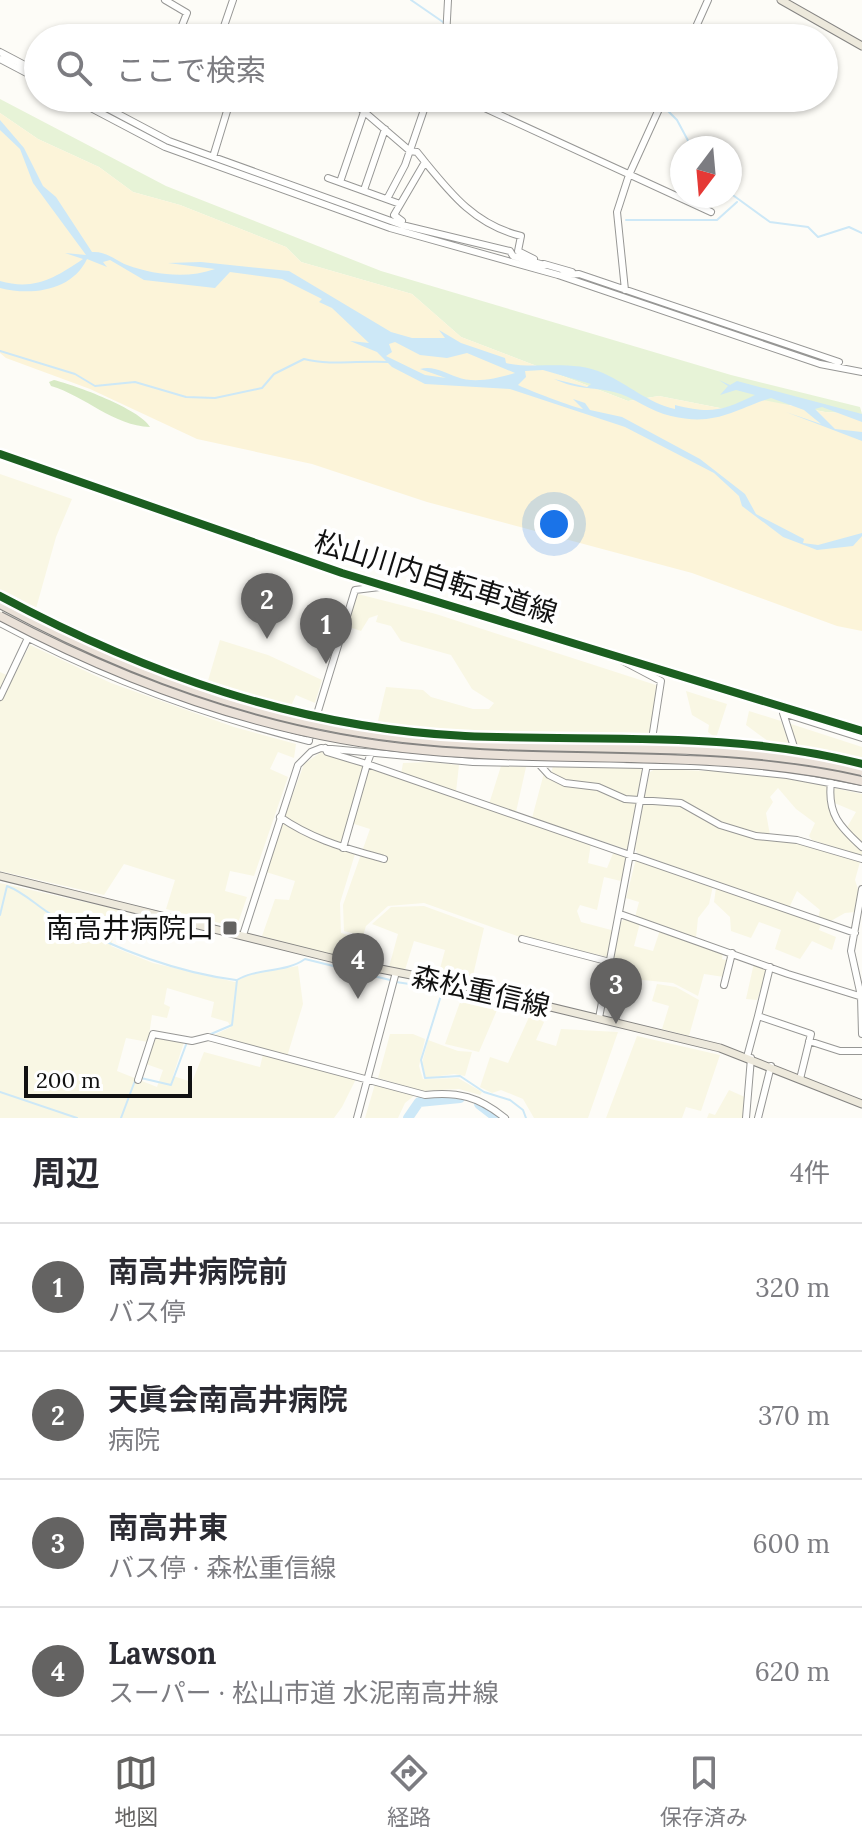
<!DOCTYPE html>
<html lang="ja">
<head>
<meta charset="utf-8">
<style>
	body { margin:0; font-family:Lora,"Noto Sans JP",serif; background:#f7f7f7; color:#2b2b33 }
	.compass { position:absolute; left:670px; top:136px; width:72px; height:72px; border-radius:50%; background:#fff; box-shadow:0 2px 6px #0004; rotate:196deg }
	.scale { position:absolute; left:24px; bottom:20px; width:168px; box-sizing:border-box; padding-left:8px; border:4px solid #111; border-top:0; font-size:22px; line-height:28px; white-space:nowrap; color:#111; -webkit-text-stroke:6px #fff; paint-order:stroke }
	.you { position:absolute; left:554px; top:524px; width:28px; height:28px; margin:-20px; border:6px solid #fff; border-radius:50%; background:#1a73e8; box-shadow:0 0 0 12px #1a73e833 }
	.badge { display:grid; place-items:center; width:52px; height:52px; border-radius:50%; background:#646362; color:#fff; font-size:26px; font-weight:700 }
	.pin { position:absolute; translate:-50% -66px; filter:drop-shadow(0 2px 4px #0008) }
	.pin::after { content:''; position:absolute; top:42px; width:28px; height:24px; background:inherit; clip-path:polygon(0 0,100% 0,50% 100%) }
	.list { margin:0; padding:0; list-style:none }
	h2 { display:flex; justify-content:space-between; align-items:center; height:104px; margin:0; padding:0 32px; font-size:34px }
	h2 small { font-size:26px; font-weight:400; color:#7c7c81 }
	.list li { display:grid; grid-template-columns:52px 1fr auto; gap:24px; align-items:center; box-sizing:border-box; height:128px; padding:0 32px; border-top:2px solid #e1e1e2 }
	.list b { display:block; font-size:30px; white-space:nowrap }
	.list p { margin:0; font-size:26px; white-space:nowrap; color:#7c7c81 }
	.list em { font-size:26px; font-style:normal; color:#7c7c81 }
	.icon { flex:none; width:44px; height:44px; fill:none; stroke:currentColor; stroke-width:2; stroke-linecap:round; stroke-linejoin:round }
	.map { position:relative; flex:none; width:862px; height:1118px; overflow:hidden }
	.search { position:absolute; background:#fff; box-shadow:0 2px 6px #0004; left:24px; right:24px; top:24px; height:88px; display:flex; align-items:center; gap:20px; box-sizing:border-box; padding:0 28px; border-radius:44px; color:#7c7c81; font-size:30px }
	.sheet { height:616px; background:#fff }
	nav { display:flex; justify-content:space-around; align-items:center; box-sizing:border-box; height:112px; border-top:2px solid #e1e1e2; background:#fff; font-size:22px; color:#7c7c81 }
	nav a { display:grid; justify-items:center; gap:4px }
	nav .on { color:#646362 }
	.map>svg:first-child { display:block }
</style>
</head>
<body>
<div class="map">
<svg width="862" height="1118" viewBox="0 0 862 1118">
	<rect width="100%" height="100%" fill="#fdfcf7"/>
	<path fill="#f9f7e4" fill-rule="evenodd" d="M 0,474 L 72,499 L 56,537 L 35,612 L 0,593 Z
		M 358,594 L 436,614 L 659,686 L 650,735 L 460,733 L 377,725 L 386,687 L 423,690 L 431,697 L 473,709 L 489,709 L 494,703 L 472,689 L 451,655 L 401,641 L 391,626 L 376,622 L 378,615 L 369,618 L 361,631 L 346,626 Z
		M 220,640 L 268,655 L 322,680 L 315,703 L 296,695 L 290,708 L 207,684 Z
		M 30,645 L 111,683 L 234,727 L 296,744 L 294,758 L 278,752 L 270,769 L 288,777 L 254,876 L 230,871 L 225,891 L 247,897 L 238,923 L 231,926 L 166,909 L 175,880 L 124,864 L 104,895 L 0,871 L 0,672 L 13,678 Z
		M 686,691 L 727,704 L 716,738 L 708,732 L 709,725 L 692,715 Z
		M 749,711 L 781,721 L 790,745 L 772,744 L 746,725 Z
		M 788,723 L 862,747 L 862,761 L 798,749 Z
		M 321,752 L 364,766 L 340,845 L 306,832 L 284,818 L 304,764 Z
		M 431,762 L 459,765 L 456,792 L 401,774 L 403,763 Z
		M 501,766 L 526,767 L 516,812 L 489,804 Z
		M 553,766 L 639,768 L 643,771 L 640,798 L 626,797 L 598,785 L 566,781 L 551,773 Z
		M 369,768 L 591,843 L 588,863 L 607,868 L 614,851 L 629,858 L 625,882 L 604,877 L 597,910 L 580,905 L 577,911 L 581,922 L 615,931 L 608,957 L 520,937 L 424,903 L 388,906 L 366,926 L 363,936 L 344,931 L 343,905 L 370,829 L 351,823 Z
		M 655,769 L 737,772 L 827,785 L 832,817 L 841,831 L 862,849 L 862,856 L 812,840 L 809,836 L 815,823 L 796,809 L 778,788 L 770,797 L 773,802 L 766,813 L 770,835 L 721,824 L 687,803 L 644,798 L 650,772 Z
		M 544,773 L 559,783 L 595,788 L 614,798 L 639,804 L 631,847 L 626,849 L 532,818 Z
		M 834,788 L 862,794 L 862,843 L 846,829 L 856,812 L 832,802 Z
		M 644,801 L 681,805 L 718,826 L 795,841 L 860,862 L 855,880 L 859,892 L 855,912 L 845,913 L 829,922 L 818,918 L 820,910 L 797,891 L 789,908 L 637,853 L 635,848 Z
		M 282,822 L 303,835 L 355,854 L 340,903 L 341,933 L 361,939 L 355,961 L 262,936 L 275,899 L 289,900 L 295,881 L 266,872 Z
		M 636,859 L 713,886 L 709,904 L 698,918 L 696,938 L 635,917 L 639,902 L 626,898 Z
		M 0,883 L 120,910 L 111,946 L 153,963 L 235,982 L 249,974 L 298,966 L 303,1004 L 286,1060 L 356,1079 L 342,1107 L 334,1118 L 0,1118 ZM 167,988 L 214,1002 L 211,1017 L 228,1022 L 231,1027 L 212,1036 L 264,1050 L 260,1067 L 204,1052 L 192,1082 L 173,1076 L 184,1042 L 155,1036 L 146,1064 L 163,1070 L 157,1087 L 117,1071 L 126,1038 L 148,1042 L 152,1015 L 167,1018 L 170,1007 L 164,1004 Z
		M 716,888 L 821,924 L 819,930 L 836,937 L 832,950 L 812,941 L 800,959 L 775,949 L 781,930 L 759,922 L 751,938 L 731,931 L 730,917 L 714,902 Z
		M 424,906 L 484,928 L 471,984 L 438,976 L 445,950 L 414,941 L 405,970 L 389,967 L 398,934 L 372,924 L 391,907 Z
		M 625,918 L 640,923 L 634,946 L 653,951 L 660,930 L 723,952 L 722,959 L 729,961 L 724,977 L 704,974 L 698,996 L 673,983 L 633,979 L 636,968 L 612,966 L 621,922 Z
		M 754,963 L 768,968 L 757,1000 L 746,999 Z
		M 657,984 L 676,987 L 699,1000 L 689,1036 L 662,1029 L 669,1006 L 652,1001 Z
		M 463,994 L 500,1003 L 479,1052 L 445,1044 Z
		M 530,1015 L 544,1022 L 536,1040 L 556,1046 L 561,1029 L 618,1032 L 588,1118 L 534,1118 L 523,1099 L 501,1090 L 492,1093 L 480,1087 L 490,1057 L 508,1063 Z
		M 390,1034 L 413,1034 L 425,1039 L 419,1066 L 423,1079 L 458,1078 L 482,1092 L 480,1095 L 459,1089 L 422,1091 L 378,1078 Z
		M 637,1036 L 720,1055 L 701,1111 L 686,1107 L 682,1118 L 606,1118 Z
		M 428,1040 L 458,1051 L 472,1052 L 465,1076 L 454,1074 L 426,1078 L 422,1063 Z
		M 375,1084 L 415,1095 L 405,1103 L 398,1118 L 365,1118 Z
		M 729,1090 L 747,1098 L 745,1118 L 707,1118 L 709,1113 L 715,1115 Z"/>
	<path fill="#e7f3d7" d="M 0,99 L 166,186 L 381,271 L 731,375 L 860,407 L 862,414 L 825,412 L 791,405 L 742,404 L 725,409 L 659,396 L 628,401 L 461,337 L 412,294 L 301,262 L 286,247 L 180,205 L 133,192 L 99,167 L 38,139 L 0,113 Z"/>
	<path fill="#d8eac5" d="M 54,380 C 75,385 140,409 150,427 C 114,426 85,396 51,386 L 49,382 Z"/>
	<path fill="#fcf4d9" d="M 0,113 L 38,139 L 99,167 L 133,192 L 180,205 L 286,247 L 301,262 L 412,294 L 461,337 L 628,401 L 659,396 L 725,409 L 763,400 L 825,412 L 862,414 L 862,631 L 837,626 L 692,573 L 427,502 L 312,464 L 197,439 L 90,389 L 6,358 L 0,353 Z"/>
	<path fill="#cde8f7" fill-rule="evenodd" d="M 0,120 L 24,148 L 43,186 L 56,197 L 92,252 C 107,251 114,260 127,265 C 155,275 187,279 215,269 L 168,263 L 201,262 L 289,271 L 391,332 L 412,338 L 445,338 L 439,330 L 461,343 L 505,358 L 506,363 C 534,370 571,359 603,373 C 628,384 648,403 675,409 L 675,405 C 711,414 722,411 755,395 L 736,390 L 720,395 L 728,386 L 719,380 L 730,385 L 737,381 L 862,414 L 862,422 L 822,407 L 815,409 L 835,429 L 862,432 L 862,441 L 786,412 L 821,424 L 804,410 L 771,398 C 735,409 716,427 671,416 C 651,412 634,397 614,392 C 589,386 581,391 554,379 L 587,387 L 591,384 L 543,370 L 525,371 L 526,377 L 518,385 C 523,388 578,409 583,409 L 573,399 L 585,403 L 590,410 L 622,417 L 700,459 L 745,494 L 756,514 L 804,539 L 803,543 L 818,545 L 862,533 L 862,536 L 853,546 L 817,550 L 783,537 L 742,506 L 739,496 L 714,473 L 625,427 L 510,389 L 425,384 L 392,367 L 377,352 L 350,341 L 369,343 L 332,308 L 319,302 L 322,299 L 282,279 L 230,272 L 215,288 L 144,280 L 110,260 L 103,262 L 107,267 L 87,259 C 72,291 31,296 0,288 L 0,281 C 34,291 55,278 83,259 L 65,253 L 86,255 L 33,183 L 20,149 L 0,130 ZM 395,342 L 420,355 L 447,358 L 467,353 L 515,373 C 499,378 474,384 457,377 C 445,373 433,365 420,369 L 446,378 L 425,375 L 386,356 L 392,352 L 389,344 Z"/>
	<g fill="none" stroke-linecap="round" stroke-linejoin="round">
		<path stroke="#cde8f7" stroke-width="2" d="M 411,0 L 443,22
			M 448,25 L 487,38
			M 650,98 L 659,103
			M 664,107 L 677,120 L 692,148
			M 730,193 L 770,222 L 808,227 L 818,237 L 849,227 L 862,233
			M 626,220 L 717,220 L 737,202
			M 0,351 L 75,374 L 95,386 L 135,382 L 186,397 L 215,398 L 262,388 L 274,374 L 304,359 C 331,366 361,360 389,362
			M 0,915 L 7,886 C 26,893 37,907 54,916 C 109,946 173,972 236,980
			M 396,982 L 443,989 L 421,1060 L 425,1078 L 460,1076 L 484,1092 L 510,1100 L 523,1110 L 526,1118
			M 211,1034 L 232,1025 L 237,980 C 256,968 286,973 305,959 L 390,980
			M 141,1078 L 171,1085 L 187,1042
			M 0,1092 L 77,1118
			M 121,1118 L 136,1078"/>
		<path stroke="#cde8f7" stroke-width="10" d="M 479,1104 L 497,1118
			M 408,1118 L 419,1102 L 460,1098"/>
		<g stroke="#979795" stroke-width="8">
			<path id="minor" d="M 165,0 L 187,13 L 177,38
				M 180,31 L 197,38
				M 220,38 L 233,0
				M 446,38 L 448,0
				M 691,38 L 708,0
				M 0,52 L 38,72
				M 0,59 L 38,79
				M 72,98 L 165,147 L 390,228 L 558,275 L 820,364 L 862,372
				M 88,98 L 169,141 L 402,225 L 510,251 L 513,256 L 544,265
				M 463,98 L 711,212
				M 354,103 L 410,151 L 417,152 C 448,190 472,224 521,236 L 518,251 L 534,259
				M 213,157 L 231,98
				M 328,178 L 400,204
				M 340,182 L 364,112
				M 364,190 L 385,129
				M 387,199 L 405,165 L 428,98
				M 402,221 L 394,215 L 425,162
				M 544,264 L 572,272
				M 561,275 L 579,274 L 839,362
				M 625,290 L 617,212 L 629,175 L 664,98
				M 0,596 C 146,674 298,728 465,736 C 597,742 733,730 862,764
				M 0,623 C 98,676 200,714 309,741
				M 604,651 L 661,681 L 652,739
				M 0,697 L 28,638
				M 310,737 L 355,590 L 388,586
				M 325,748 L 327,752 L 367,764 L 343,848
				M 795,750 L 783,713 L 862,738
				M 371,753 L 367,764 L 855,933
				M 538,763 L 549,775 L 565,783 L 598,787 L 625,799 L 681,803 L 720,825 L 756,836 L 797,840 L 862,859
				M 831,782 C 827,814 840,827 862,847
				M 280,817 C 313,840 346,848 384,859
				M 862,889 L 851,951 L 861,996 L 862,1034
				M 620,914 L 788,974 L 862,997
				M 243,935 L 298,765 L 311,752 L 321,748 L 473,762 L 699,766 L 787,775 L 862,789
				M 522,939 L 610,962
				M 724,985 L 732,953
				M 758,1016 L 770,967
				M 599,1018 L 647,764
				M 615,1022 L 619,997
				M 809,1041 L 840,1051 L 862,1051
				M 747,1057 L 758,1016 L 811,1034 L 800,1079
				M 138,1080 L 153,1034 L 192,1041 L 208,1037 L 425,1095 C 458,1091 479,1097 505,1118
				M 357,1118 L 396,972
				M 746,1118 L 751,1058
				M 758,1118 L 771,1066"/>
		</g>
		<g stroke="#858482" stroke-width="9">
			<path id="major" d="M 781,0 L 862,46
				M 0,876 L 355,964 L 447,982 L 720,1048 L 862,1104"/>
		</g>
		<use href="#minor" stroke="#fffffe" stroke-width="6"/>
		<use href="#major" stroke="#ede9dc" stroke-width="7"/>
		<g stroke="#858482" stroke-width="10" stroke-linecap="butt">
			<path id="highway-bridge" d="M 0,604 C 131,675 273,727 423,740 C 570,754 716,738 862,771
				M 0,616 C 132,686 273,737 423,750 C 570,764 717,748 862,781"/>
		</g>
		<use href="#highway-bridge" stroke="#eae1d8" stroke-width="8"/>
		<g stroke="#fff" stroke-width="13">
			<path id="cycleway" d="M 0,454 L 342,573 L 862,731
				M 0,596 C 146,674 298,728 465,736 C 597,742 733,730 862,764"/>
		</g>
		<use href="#cycleway" stroke="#1b5e20" stroke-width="8"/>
	</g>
	<rect fill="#646362" stroke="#fff" stroke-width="3" x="222" y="920" width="16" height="16" rx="4"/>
	<g text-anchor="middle" stroke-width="8" stroke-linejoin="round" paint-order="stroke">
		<g font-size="28" fill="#111" stroke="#fff">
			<text transform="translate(436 577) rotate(17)" y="10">松山川内自転車道線</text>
			<text transform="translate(481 991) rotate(13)" y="10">森松重信線</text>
		</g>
		<g font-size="28" fill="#111" stroke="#fff" text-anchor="end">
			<text x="214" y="938">南高井病院口</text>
		</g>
	</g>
</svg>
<svg class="compass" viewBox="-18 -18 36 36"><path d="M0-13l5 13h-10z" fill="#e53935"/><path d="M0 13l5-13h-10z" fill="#7c7c81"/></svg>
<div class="scale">200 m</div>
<div class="you"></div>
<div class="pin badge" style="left:326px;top:664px">1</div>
<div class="pin badge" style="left:267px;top:639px">2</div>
<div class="pin badge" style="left:616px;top:1024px">3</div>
<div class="pin badge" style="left:358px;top:999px">4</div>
<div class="search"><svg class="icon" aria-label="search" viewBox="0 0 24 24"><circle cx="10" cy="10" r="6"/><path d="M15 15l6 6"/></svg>ここで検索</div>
</div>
<section class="sheet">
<h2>周辺<small>4件</small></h2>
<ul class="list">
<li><span class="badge">1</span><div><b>南高井病院前</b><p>バス停</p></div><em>320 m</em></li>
<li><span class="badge">2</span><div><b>天眞会南高井病院</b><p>病院</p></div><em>370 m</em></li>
<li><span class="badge">3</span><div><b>南高井東</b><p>バス停 · 森松重信線</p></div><em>600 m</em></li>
<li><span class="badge">4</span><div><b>Lawson</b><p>スーパー · 松山市道 水泥南高井線</p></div><em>620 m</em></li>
</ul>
</section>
<nav>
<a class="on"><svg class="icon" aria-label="map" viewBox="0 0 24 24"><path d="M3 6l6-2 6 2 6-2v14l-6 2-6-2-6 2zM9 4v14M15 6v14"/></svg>地図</a>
<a><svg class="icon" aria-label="directions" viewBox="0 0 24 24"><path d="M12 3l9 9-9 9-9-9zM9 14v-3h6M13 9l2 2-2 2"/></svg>経路</a>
<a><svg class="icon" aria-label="saved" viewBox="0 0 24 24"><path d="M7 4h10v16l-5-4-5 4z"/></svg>保存済み</a>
</nav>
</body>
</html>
